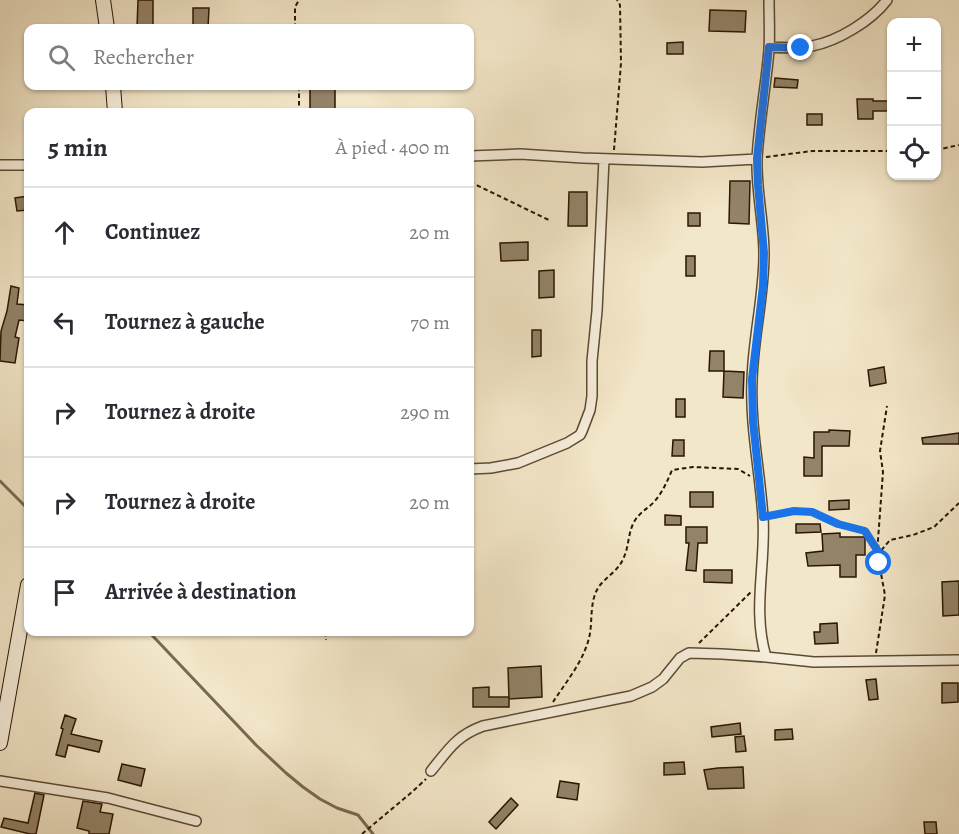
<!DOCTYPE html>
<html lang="fr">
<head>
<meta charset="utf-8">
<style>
	body { margin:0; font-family:Alegreya,serif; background:#f2f2f3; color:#2b2b33 }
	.controls { position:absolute; right:18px; top:18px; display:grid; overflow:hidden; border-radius:12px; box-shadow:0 2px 4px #0004 }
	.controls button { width:54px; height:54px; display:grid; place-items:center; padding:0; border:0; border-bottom:2px solid #e1e1e2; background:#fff; color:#2b2b33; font:30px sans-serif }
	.stop { position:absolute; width:18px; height:18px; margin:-14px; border:4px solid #1a73e8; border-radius:50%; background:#fff }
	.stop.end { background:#1a73e8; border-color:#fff; box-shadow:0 2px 6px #0008 }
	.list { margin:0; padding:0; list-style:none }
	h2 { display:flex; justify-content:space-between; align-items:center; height:78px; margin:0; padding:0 24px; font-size:26px }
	h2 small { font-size:20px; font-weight:400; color:#7c7c81 }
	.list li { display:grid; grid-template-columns:39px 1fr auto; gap:18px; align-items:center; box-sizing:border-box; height:90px; padding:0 24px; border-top:2px solid #e1e1e2 }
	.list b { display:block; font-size:22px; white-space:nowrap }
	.list em { font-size:20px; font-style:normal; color:#7c7c81 }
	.icon { flex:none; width:33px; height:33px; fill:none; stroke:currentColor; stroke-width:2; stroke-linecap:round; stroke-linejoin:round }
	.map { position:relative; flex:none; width:959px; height:834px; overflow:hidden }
	.search { position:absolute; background:#fff; box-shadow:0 2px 4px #0004; left:24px; top:24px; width:450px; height:66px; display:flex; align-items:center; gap:15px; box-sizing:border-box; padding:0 21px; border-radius:12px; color:#7c7c81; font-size:22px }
	.panel { position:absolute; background:#fff; box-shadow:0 2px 4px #0004; left:24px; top:108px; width:450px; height:528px; border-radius:12px }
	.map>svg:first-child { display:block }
</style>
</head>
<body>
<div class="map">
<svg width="959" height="834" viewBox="0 0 959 834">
	<rect width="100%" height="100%" fill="#f3e7c9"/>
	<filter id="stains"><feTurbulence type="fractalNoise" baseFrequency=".00333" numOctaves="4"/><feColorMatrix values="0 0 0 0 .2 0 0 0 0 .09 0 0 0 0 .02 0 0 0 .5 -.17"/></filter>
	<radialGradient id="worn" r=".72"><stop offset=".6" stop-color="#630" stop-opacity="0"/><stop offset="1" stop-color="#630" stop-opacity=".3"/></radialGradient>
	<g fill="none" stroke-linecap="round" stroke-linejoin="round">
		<path stroke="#7a6950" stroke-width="3" d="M 0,481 L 28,509
			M 149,632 L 256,745 L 286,773 L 303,787 L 320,799 L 337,808 L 358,815 L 373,834"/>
	</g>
	<path fill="#938369" stroke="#2b1600" stroke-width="1.5" d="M 138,0 L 153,0 L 153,28 L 137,28 Z
		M 193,8 L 209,8 L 208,28 L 193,28 Z
		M 710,10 L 746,11 L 745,32 L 709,31 Z
		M 683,42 L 683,54 L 667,54 L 667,43 Z
		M 775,78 L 798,80 L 797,88 L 774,87 Z
		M 310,89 L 335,89 L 335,112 L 310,112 Z
		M 857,99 L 873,99 L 873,101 L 891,101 L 891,111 L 873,111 L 873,119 L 858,119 Z
		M 807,114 L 822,114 L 822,125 L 807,125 Z
		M 730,181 L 750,181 L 749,224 L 729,223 Z
		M 569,192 L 587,192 L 587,226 L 568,226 Z
		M 28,196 L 28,210 L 17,211 L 15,198 Z
		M 688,213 L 700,213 L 700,226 L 688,226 Z
		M 528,242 L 528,260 L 501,261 L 500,243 Z
		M 686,256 L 695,256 L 695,276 L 686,276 Z
		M 554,270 L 554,297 L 539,298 L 539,271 Z
		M 11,286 L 19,288 L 17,304 L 28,305 L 28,321 L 19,320 L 15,337 L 19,338 L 15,363 L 0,361 L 1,331 L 7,311 Z
		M 532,330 L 541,330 L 541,356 L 532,357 Z
		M 710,351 L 724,351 L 724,371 L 709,371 Z
		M 884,367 L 886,383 L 870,386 L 868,370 Z
		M 724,371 L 744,372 L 743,398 L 723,397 Z
		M 676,399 L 685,399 L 685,417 L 676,417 Z
		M 829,430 L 850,431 L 849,446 L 822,446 L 822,476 L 804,476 L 804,457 L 814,458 L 814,432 L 829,432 Z
		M 959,433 L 959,444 L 923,444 L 922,438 Z
		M 673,440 L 684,440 L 684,456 L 672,456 Z
		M 690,492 L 713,492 L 713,507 L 690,507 Z
		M 849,500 L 849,509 L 829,510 L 829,501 Z
		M 665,515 L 681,516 L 681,525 L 665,525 Z
		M 796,524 L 820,524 L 821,532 L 796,533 Z
		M 686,527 L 707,527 L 707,543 L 698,543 L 696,571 L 686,570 L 689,543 L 686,543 Z
		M 840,533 L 840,537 L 865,537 L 865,555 L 856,555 L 856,577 L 840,577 L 840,565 L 808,566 L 806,553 L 823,551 L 822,534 Z
		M 704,570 L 732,570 L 732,583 L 704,582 Z
		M 959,581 L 959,615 L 943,616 L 942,582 Z
		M 837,623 L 838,643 L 815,644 L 814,632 L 820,632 L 820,624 Z
		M 541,666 L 542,697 L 509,699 L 508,668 Z
		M 876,679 L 878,699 L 869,700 L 866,680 Z
		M 942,683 L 958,683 L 958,702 L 942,703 Z
		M 489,687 L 489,697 L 509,697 L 509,707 L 473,707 L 473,688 Z
		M 65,715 L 76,719 L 71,734 L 102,741 L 99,752 L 68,745 L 65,757 L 56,755 L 63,729 L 61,728 Z
		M 740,723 L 741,734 L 712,737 L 711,727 Z
		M 792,729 L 793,739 L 775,740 L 775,730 Z
		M 744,736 L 746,751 L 736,752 L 735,737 Z
		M 684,762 L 685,774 L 664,775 L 664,763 Z
		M 122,764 L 145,769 L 141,786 L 118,780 Z
		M 743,767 L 744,788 L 708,789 L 704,770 L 718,768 Z
		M 560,781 L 579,784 L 577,800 L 557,797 Z
		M 35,793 L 44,795 L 36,834 L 30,834 L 1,827 L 4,818 L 28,823 Z
		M 511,798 L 518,805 L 496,829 L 489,822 Z
		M 83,801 L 102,804 L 100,812 L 113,814 L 109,834 L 89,834 L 89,831 L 77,828 Z
		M 924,822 L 936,822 L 937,834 L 925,834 Z"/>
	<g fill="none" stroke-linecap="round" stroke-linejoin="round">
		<g stroke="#5d4a32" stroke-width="12">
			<path id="street" d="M 769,47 C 783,48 798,49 812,46 C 838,41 871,21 887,0
				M 470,156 L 520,154 L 583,158 L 702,162 L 757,159
				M 0,165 L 28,165
				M 470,469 L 491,468 L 518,463 L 567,443 L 580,435 L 582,431 L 590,410 L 592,396 L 592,361 L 597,311 L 604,159
				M 766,657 C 752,610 766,564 763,517 C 760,471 750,426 752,381 C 753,338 764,297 764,254 C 764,222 756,191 757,159 C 759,122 766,86 769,50 C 770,34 769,17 769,0
				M 431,771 C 449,749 456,736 483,726 L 631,696 L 652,687 L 663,679 L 680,658 L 689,653 L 722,654 L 766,657 L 814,662 L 959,660
				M 0,781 L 108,798 L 196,821"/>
		</g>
		<g stroke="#2b1600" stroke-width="16">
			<path id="secondary" d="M 103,0 L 107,28
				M 113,86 L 115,112
				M 0,743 L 28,585"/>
		</g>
		<path stroke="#2b1600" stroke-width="2" stroke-dasharray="4.5 3" stroke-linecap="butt" d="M 295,28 L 295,7 L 299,0
			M 299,86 L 299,112
			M 614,150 L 621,63 L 620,5 L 617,0
			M 936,150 L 959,145
			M 766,157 L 812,151 L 892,151
			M 470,182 L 551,221
			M 771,515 L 794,511 L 812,512 L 838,524 L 865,531 L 879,553 L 890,540 L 913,535 L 934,527 L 959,503
			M 325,632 L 326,640
			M 699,643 L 751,592
			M 876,653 L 885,595 L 879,563 L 878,540 L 883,472 L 880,451 L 887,406
			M 553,702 C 566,682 583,662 589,638 C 593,623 589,603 598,588 C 605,577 619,571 624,557 C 629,546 628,533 634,522 C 639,513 647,509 654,502 C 662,493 667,482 672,470 L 693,467 L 738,469 L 750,476
			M 362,834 L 412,792 L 426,779"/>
		<use href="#street" stroke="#f7efdc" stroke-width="9"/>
		<use href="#secondary" stroke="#f7efdc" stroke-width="14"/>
	</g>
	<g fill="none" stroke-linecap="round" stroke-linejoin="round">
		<path stroke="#1a73e8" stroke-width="8" d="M 801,48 L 769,47 L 757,159 L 758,185 L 764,253 L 763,286 L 752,379 L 753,421 L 763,517 L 794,511 L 812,512 L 838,524 L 865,531 L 879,553 L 879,563"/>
	</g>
	<rect width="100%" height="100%" filter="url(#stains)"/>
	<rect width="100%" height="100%" fill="url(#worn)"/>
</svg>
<div class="controls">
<button>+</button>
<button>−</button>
<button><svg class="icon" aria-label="locate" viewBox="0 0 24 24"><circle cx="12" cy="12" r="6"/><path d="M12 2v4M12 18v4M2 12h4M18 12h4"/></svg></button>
</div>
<div class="stop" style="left:879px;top:563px"></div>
<div class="stop end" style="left:801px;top:48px"></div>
<div class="search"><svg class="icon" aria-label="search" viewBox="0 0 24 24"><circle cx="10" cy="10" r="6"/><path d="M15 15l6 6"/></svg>Rechercher</div>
<section class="panel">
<h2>5 min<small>À pied · 400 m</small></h2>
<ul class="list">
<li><svg class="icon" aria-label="ahead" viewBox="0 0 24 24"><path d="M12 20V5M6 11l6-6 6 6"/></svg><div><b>Continuez</b></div><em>20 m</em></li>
<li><svg class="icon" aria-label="left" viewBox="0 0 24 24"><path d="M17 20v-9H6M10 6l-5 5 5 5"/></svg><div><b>Tournez à gauche</b></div><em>70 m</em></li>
<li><svg class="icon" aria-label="right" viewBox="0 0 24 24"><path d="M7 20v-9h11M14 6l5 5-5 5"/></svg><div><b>Tournez à droite</b></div><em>290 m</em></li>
<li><svg class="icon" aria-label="right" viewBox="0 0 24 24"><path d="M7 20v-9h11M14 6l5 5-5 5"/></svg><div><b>Tournez à droite</b></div><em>20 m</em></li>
<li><svg class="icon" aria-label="arrive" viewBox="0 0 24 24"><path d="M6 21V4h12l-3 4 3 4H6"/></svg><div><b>Arrivée à destination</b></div></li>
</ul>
</section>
</div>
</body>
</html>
